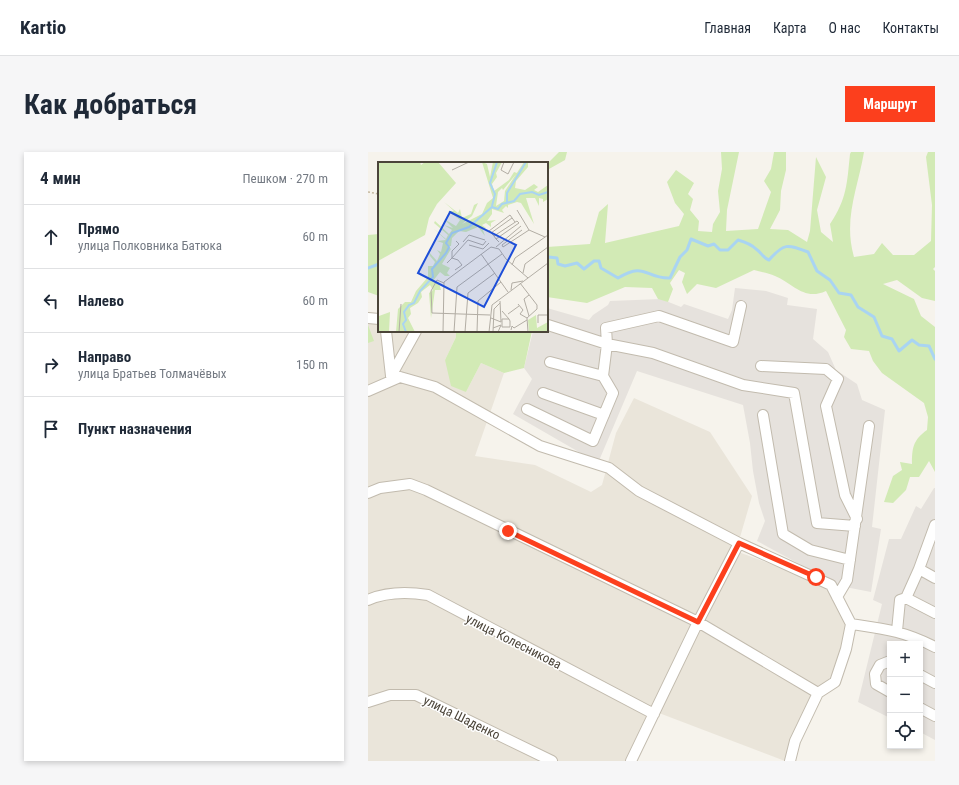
<!DOCTYPE html>
<html lang="ru">
<head>
<meta charset="utf-8">
<style>
	body { margin:0; font-family:"Roboto Condensed",sans-serif; background:#f6f6f7; color:#1f2937 }
	.controls { position:absolute; right:12px; bottom:12px; display:grid; overflow:hidden; border-radius:0px; box-shadow:0 2px 6px #0003 }
	.controls button { width:36px; height:36px; display:grid; place-items:center; padding:0; border:0; border-bottom:1px solid #e0e1e3; background:#fff; color:#1f2937; font:20px sans-serif }
	.stop { position:absolute; width:12px; height:12px; margin:-9px; border:3px solid #fc3f1d; border-radius:50%; background:#fff }
	.stop.end { background:#fc3f1d; border-color:#fff; box-shadow:0 1px 4px #0008 }
	.list { margin:0; padding:0; list-style:none }
	h2 { display:flex; justify-content:space-between; align-items:center; height:52px; margin:0; padding:0 16px; font-size:17px }
	h2 small { font-size:13px; font-weight:400; color:#747a83 }
	.list li { display:grid; grid-template-columns:26px 1fr auto; gap:12px; align-items:center; box-sizing:border-box; height:64px; padding:0 16px; border-top:1px solid #e0e1e3 }
	.list b { display:block; font-size:15px; white-space:nowrap }
	.list p { margin:0; font-size:13px; white-space:nowrap; color:#747a83 }
	.list em { font-size:13px; font-style:normal; color:#747a83 }
	.icon { flex:none; width:22px; height:22px; fill:none; stroke:currentColor; stroke-width:2; stroke-linecap:round; stroke-linejoin:round }
	.map { position:relative; flex:none; width:567px; height:609px; overflow:hidden; border-radius:0px }
	header { display:flex; align-items:center; gap:24px; box-sizing:border-box; height:56px; padding:0 20px; background:#fff; border-bottom:1px solid #e0e1e3 }
	header strong { font-size:19px }
	nav { display:flex; gap:22px; margin-inline-start:auto; font-size:14px }
	.intro { display:flex; align-items:center; justify-content:space-between; box-sizing:border-box; height:96px; padding:0 24px }
	h1 { margin:0; font-size:28px }
	.button { padding:10px 18px; border-radius:0px; background:#fc3f1d; color:#fff; font-size:14px; font-weight:700 }
	main { display:flex; gap:24px; padding:0 24px }
	aside { flex:1; background:#fff; border-radius:0px; box-shadow:0 2px 6px #0003 }
	.map>svg:first-child { display:block }
</style>
</head>
<body>
<header>
<strong>Kartio</strong>
<nav><a>Главная</a><a>Карта</a><a>О нас</a><a>Контакты</a></nav>
</header>
<div class="intro"><h1>Как добраться</h1><a class="button">Маршрут</a></div>
<main>
<aside>
<h2>4 мин<small>Пешком · 270 m</small></h2>
<ul class="list">
<li><svg class="icon" aria-label="ahead" viewBox="0 0 24 24"><path d="M12 20V5M6 11l6-6 6 6"/></svg><div><b>Прямо</b><p>улица Полковника Батюка</p></div><em>60 m</em></li>
<li><svg class="icon" aria-label="left" viewBox="0 0 24 24"><path d="M17 20v-9H6M10 6l-5 5 5 5"/></svg><div><b>Налево</b></div><em>60 m</em></li>
<li><svg class="icon" aria-label="right" viewBox="0 0 24 24"><path d="M7 20v-9h11M14 6l5 5-5 5"/></svg><div><b>Направо</b><p>улица Братьев Толмачёвых</p></div><em>150 m</em></li>
<li><svg class="icon" aria-label="arrive" viewBox="0 0 24 24"><path d="M6 21V4h12l-3 4 3 4H6"/></svg><div><b>Пункт назначения</b></div></li>
</ul>
</aside>
<div class="map">
<svg width="567" height="609" viewBox="0 0 567 609">
	<rect width="100%" height="100%" fill="#f6f3ec"/>
	<path fill="#eae5da" d="M 11,168 L 11,179 L 88,179 L 88,185 L 77,208 L 98,240 L 113,211 L 136,221 L 107,304 L 167,313 L 223,340 L 234,333 L 248,281 L 266,246 L 342,280 L 384,344 L 368,399 L 454,431 L 480,468 L 468,514 L 417,609 L 291,561 L 267,609 L 0,609 L 0,169 Z"/>
	<path fill="#e6e2dd" d="M 367,136 L 398,139 L 420,146 L 419,153 L 449,157 L 445,187 L 460,200 L 468,218 L 489,232 L 494,248 L 517,258 L 504,375 L 513,377 L 503,440 L 472,434 L 389,389 L 397,369 L 391,351 L 385,319 L 382,291 L 375,253 L 269,219 L 230,311 L 145,262 L 164,227 L 156,216 L 165,179 L 179,179 L 179,156 L 221,168 L 225,163 L 240,153 L 242,149 L 293,147 L 313,155 L 316,152 L 360,167 L 364,158 Z
		M 566,336 L 567,336 L 567,588 L 552,580 L 552,492 L 522,492 L 522,566 L 490,550 L 514,452 L 505,448 L 521,387 L 533,387 L 548,354 L 553,357 Z"/>
	<path fill="#d2eab5" d="M 191,0 L 199,0 L 197,8 L 181,17 L 179,20 L 179,12 Z
		M 353,0 L 371,0 L 359,58 L 358,79 L 390,77 L 403,40 L 396,29 L 403,17 L 406,0 L 418,0 L 418,18 L 413,39 L 412,58 L 402,77 L 420,78 L 439,90 L 442,79 L 448,5 L 458,25 L 449,58 L 453,80 L 465,90 L 462,72 C 479,47 479,31 482,2 L 483,0 L 496,0 C 490,36 475,67 486,105 L 506,102 L 514,91 L 525,103 L 546,103 L 563,89 L 564,53 L 558,5 L 560,0 L 567,0 L 567,115 L 565,117 L 567,119 L 567,149 L 554,146 L 529,128 L 515,132 L 546,147 L 553,164 L 567,175 L 567,320 L 561,309 L 551,325 L 542,325 L 538,338 L 525,351 L 516,350 L 525,324 L 534,318 L 532,310 L 544,312 C 544,296 545,288 559,278 L 560,265 L 556,251 L 514,221 L 505,209 L 501,199 L 483,197 L 476,185 L 478,178 L 458,139 C 436,149 426,132 407,124 C 401,121 393,120 386,118 L 348,136 L 329,132 L 319,142 L 314,130 L 317,121 L 311,118 L 302,131 L 305,137 L 300,150 L 290,147 L 284,136 L 257,135 L 219,151 L 179,145 L 179,95 L 222,92 L 231,60 L 240,52 L 237,91 L 311,74 L 316,62 L 307,51 L 299,30 L 308,18 L 326,31 L 320,42 L 325,47 L 322,58 L 331,69 L 330,79 L 344,80 L 345,72 L 352,60 L 350,39 L 354,17 Z
		M 11,82 L 11,144 L 0,140 L 0,83 Z
		M 0,173 L 6,189 L 0,191 Z
		M 88,179 L 164,179 L 156,216 L 136,221 L 113,211 L 98,240 L 83,234 L 77,208 L 88,185 Z"/>
	<g fill="none" stroke-linecap="round" stroke-linejoin="round">
		<path stroke="#a9d4f2" stroke-width="3" d="M 179,107 L 181,105 L 189,106 L 190,112 L 197,114 L 209,111 L 216,117 L 226,109 L 231,109 L 233,116 L 250,126 C 278,109 277,127 302,126 L 312,105 L 319,98 L 323,87 L 340,94 L 346,92 L 352,98 L 360,98 L 370,88 C 377,90 383,92 388,97 C 394,101 394,105 401,108 C 416,91 419,92 440,100 L 449,119 L 462,128 L 471,141 L 483,143 L 490,155 L 506,165 L 514,184 L 524,187 L 531,199 L 544,188 L 551,193 L 561,194 L 567,207
			M 0,116 L 11,112"/>
		<g stroke="#c2bbae" stroke-width="12">
			<path id="minor" d="M 373,154 L 365,190 L 291,164 L 238,176 L 239,192 L 285,201 L 375,233 L 426,241 L 449,371 L 487,374
				M 0,166 L 11,167
				M 18,179 L 23,224 L 32,225
				M 182,210 L 235,224
				M 393,214 L 458,217 L 470,227 L 458,254 L 477,343 L 489,367
				M 23,224 L 48,179
				M 0,239 L 32,225 L 67,235 L 172,294 L 241,316 L 271,339 L 371,391 L 463,433 L 483,472 L 478,497 L 467,530 L 450,541 L 427,589 L 422,609
				M 175,241 L 236,263
				M 159,257 L 225,289 L 245,241 L 235,224 L 239,192 L 180,173
				M 395,263 L 415,382 L 442,398 L 482,408
				M 0,341 L 12,336 L 42,332 L 58,338 L 330,470 L 450,541
				M 551,417 L 567,373
				M 469,445 L 479,428 L 501,274
				M 538,446 L 567,461
				M 0,448 C 18,440 41,440 60,443 L 286,562
				M 483,472 C 517,477 536,479 567,495
				M 529,479 L 532,448 L 538,446 L 551,417 L 567,426
				M 522,509 L 512,513 L 507,522 L 508,532 L 522,540
				M 552,523 L 567,531
				M 0,550 L 22,543 L 48,543 L 184,609
				M 552,556 L 567,564
				M 263,609 L 330,470 L 371,391"/>
		</g>
		<path stroke="#c4b79f" stroke-width="1.5" stroke-dasharray="2 2" stroke-linecap="butt" d="M 0,40 L 11,42"/>
		<use href="#minor" stroke="#fff" stroke-width="10"/>
	</g>
	<g fill="none" stroke-linecap="round" stroke-linejoin="round">
		<path stroke="#fc3f1d" stroke-width="5" d="M 140,379 L 330,470 L 371,391 L 448,425"/>
	</g>
	<g text-anchor="middle" stroke-width="3" stroke-linejoin="round" paint-order="stroke">
		<g font-size="13" fill="#4b4439" stroke="#fff">
			<text transform="translate(146 489) rotate(27)" y="5">улица Колесникова</text>
			<text transform="translate(94 565) rotate(26)" y="5">улица Шаденко</text>
		</g>
	</g>
	<g transform="translate(10 10)">
		<rect width="170" height="170" fill="#f6f3ec"/>
		<path d="M 0,0 L 42,0 L 43,3 L 47,0 L 60,0 L 78,21 L 59,42 L 51,56 L 47,73 L 0,99 ZM 104,0 L 109,2 L 112,15 L 115,0 L 124,0 L 118,11 L 119,15 L 114,22 L 116,29 L 131,18 L 136,10 L 139,11 L 125,28 L 124,26 L 120,30 L 118,44 L 126,39 L 127,29 L 146,0 L 150,0 L 150,5 L 138,19 L 137,26 L 147,28 L 156,22 L 160,25 L 156,28 L 160,30 L 170,23 L 170,37 L 165,40 L 165,37 L 161,36 L 161,44 L 157,36 L 148,36 L 156,62 L 143,41 L 139,40 L 130,43 L 130,46 L 128,44 L 124,48 L 126,51 L 114,47 L 114,52 L 109,59 L 118,58 L 113,61 L 113,65 L 108,61 L 104,63 L 108,66 L 105,68 L 107,74 L 100,65 L 88,70 L 81,69 L 74,76 L 73,84 L 70,84 L 73,87 L 64,102 L 72,106 L 69,111 L 72,114 L 67,114 L 62,110 L 55,119 L 61,121 L 63,128 L 57,128 L 53,156 L 51,131 L 55,128 L 52,123 L 43,130 L 44,135 L 40,141 L 32,146 L 33,152 L 30,156 L 37,170 L 18,170 L 20,147 L 27,140 L 33,140 L 38,129 L 50,115 L 50,104 L 55,104 L 57,100 L 52,94 L 50,89 L 59,99 L 62,92 L 59,88 L 63,90 L 65,81 L 59,79 L 68,78 L 55,66 L 68,77 L 70,73 L 56,61 L 57,59 L 71,72 L 74,68 L 66,63 L 75,66 L 66,57 L 78,64 L 82,58 L 70,49 L 76,49 L 66,40 L 80,51 L 82,47 L 84,56 L 93,52 L 96,43 L 100,41 L 94,54 L 84,62 L 104,52 L 109,41 L 115,36 ZM 12,150 L 11,170 L 0,170 L 1,154 ZM 158,153 L 159,166 L 170,160 L 170,170 L 151,170 L 150,158 Z" fill="#d2eab5"/>
		<path fill="none" stroke="#a9d4f2" stroke-width="2" d="M 129,41 L 129,31 L 148,0M 114,44 L 117,32 L 112,21 L 119,0M 28,170 L 25,162 L 28,158 L 26,150 L 31,143 L 36,141 L 42,129 L 55,115 L 54,107 L 68,91 L 71,85 L 68,81 L 74,71 L 91,65 L 114,45 L 120,47 L 124,42 L 136,39 L 142,32 L 154,30 L 161,33 L 170,30"/>
		<path fill="none" stroke="#b2ada4" stroke-width="1" d="M 126,0 L 123,8 L 130,12 L 136,0M 74,8 L 91,0M 139,48 L 151,68M 144,68 L 124,83 L 125,85 L 151,68 L 167,75M 113,71 L 134,56M 116,74 L 111,69 L 132,53 L 137,60M 118,77 L 116,74 L 139,59 L 141,61 L 118,77 L 121,80M 78,79 L 81,82 L 74,89 L 74,96 L 90,78 L 105,83 L 108,79M 85,80 L 91,73 L 107,78M 91,83 L 105,87 L 111,81M 118,85 L 143,64M 103,92 L 130,130M 69,101 L 74,96 L 80,98 L 84,103 L 77,108M 134,103 L 137,96 L 170,73M 145,111 L 147,102 L 170,85M 66,121 L 59,118 L 53,129 L 54,151 L 112,153M 142,121 L 159,143 L 159,147 L 149,156 L 150,170M 133,128 L 134,121 L 145,119M 140,142 L 145,148 L 142,152 L 149,156M 124,149 L 131,157 L 132,159 L 132,165 L 124,165 L 124,157 L 131,157M 130,152 L 141,144M 151,154 L 146,137 L 151,133M 113,156 L 123,160 L 122,139M 160,161 L 160,153 L 170,153M 115,166 L 123,163 L 120,170M 133,168 L 134,164 L 136,166 L 149,158M 21,170 L 23,142M 65,170 L 66,120 L 113,85 L 121,87 L 128,97 L 150,116M 76,170 L 79,125 L 124,92M 87,170 L 90,131 L 117,111M 99,170 L 100,139 L 123,120M 111,170 L 114,143 L 170,101M 115,170 L 116,147 L 122,141"/>
		<path fill="#1d4ed8" fill-opacity="0.15" stroke="#1d4ed8" stroke-width="2" d="M 72,50 L 138,83 L 106,145 L 40,111 Z"/>
		<rect width="170" height="170" fill="none" stroke="#4b4439" stroke-width="2"/>
	</g>
</svg>
<div class="controls">
<button>+</button>
<button>−</button>
<button><svg class="icon" aria-label="locate" viewBox="0 0 24 24"><circle cx="12" cy="12" r="6"/><path d="M12 2v4M12 18v4M2 12h4M18 12h4"/></svg></button>
</div>
<div class="stop" style="left:448px;top:425px"></div>
<div class="stop end" style="left:140px;top:379px"></div>
</div>
</main>
</body>
</html>
